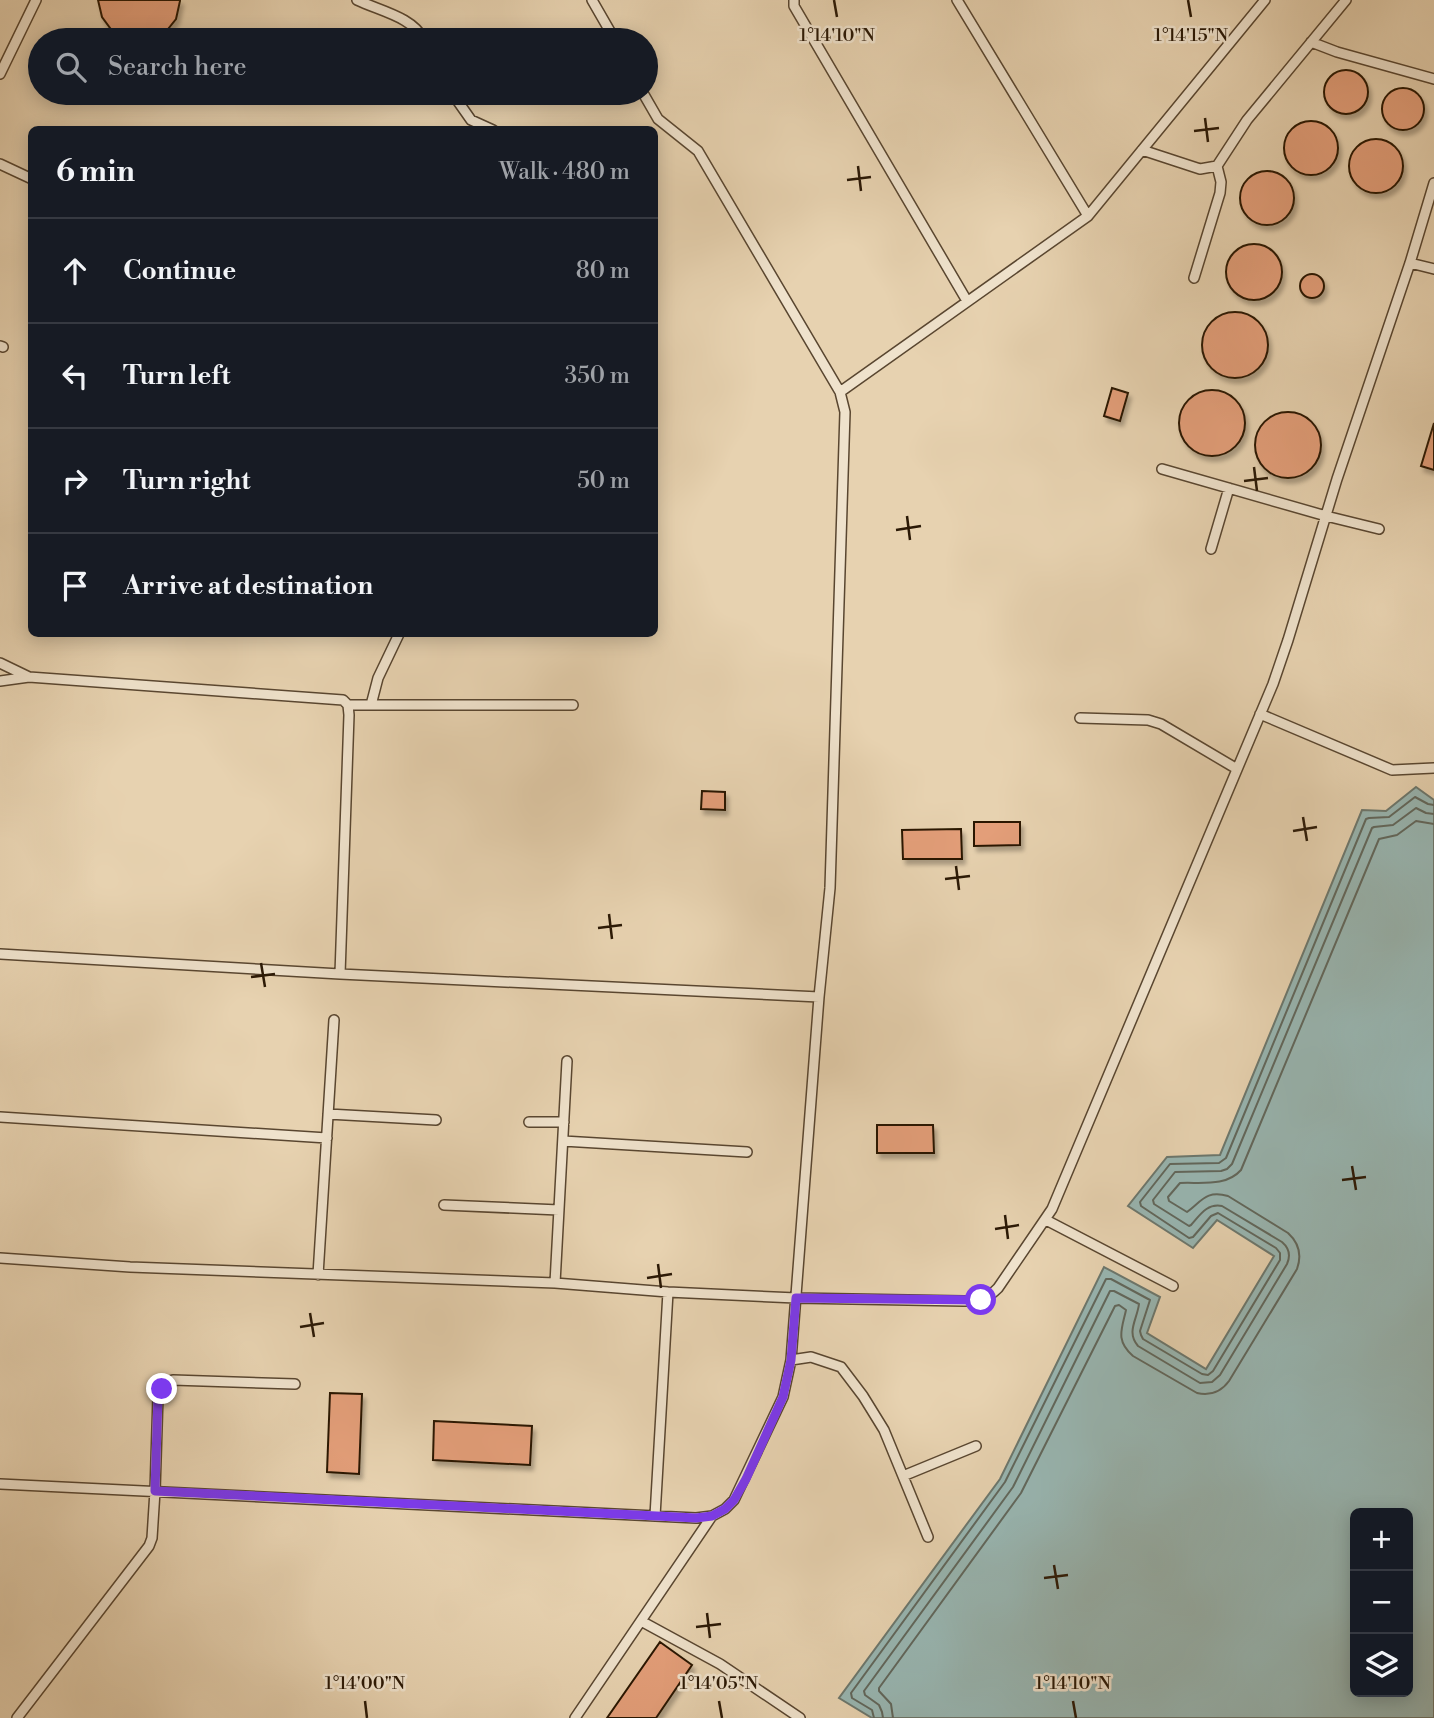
<!DOCTYPE html>
<html lang="en">
<head>
<meta charset="utf-8">
<style>
	body { margin:0; font-family:"Libre Bodoni",serif; background:#20242c; color:#f1f3f6 }
	.controls { position:absolute; right:21px; bottom:21px; display:grid; overflow:hidden; border-radius:10px; box-shadow:0 4px 18px #0003 }
	.controls button { width:63px; height:63px; display:grid; place-items:center; padding:0; border:0; border-bottom:2px solid #363941; background:#171b24; color:#f1f3f6; font:35px sans-serif }
	.stop { position:absolute; width:21px; height:21px; margin:-16px; border:5px solid #7c3aed; border-radius:50%; background:#fff }
	.stop.end { background:#7c3aed; border-color:#fff; box-shadow:0 2px 7px #0008 }
	.list { margin:0; padding:0; list-style:none }
	h2 { display:flex; justify-content:space-between; align-items:center; height:91px; margin:0; padding:0 28px; font-size:30px }
	h2 small { font-size:23px; font-weight:400; color:#9ea1a6 }
	.list li { display:grid; grid-template-columns:46px 1fr auto; gap:21px; align-items:center; box-sizing:border-box; height:105px; padding:0 28px; border-top:2px solid #363941 }
	.list b { display:block; font-size:26px; white-space:nowrap }
	.list em { font-size:23px; font-style:normal; color:#9ea1a6 }
	.icon { flex:none; width:38px; height:38px; fill:none; stroke:currentColor; stroke-width:2; stroke-linecap:round; stroke-linejoin:round }
	.map { position:relative; flex:none; width:1434px; height:1718px; overflow:hidden }
	.search { position:absolute; background:#171b24; box-shadow:0 4px 18px #0003; left:28px; top:28px; width:630px; height:77px; display:flex; align-items:center; gap:18px; box-sizing:border-box; padding:0 24px; border-radius:38px; color:#9ea1a6; font-size:26px }
	.panel { position:absolute; background:#171b24; box-shadow:0 4px 18px #0003; left:28px; top:126px; width:630px; height:511px; border-radius:10px }
	.map>svg:first-child { display:block }
</style>
</head>
<body>
<div class="map">
<svg width="1434" height="1718" viewBox="0 0 1434 1718">
	<defs>
		<filter id="shadow"><feDropShadow dx="3" dy="5" stdDeviation="2" flood-color="#0004"/></filter>
	</defs>
	<rect width="100%" height="100%" fill="#e7d2b0"/>
	<filter id="stains"><feTurbulence type="fractalNoise" baseFrequency=".00286" numOctaves="4"/><feColorMatrix values="0 0 0 0 .2 0 0 0 0 .09 0 0 0 0 .02 0 0 0 .5 -.17"/></filter>
	<radialGradient id="worn" r=".72"><stop offset=".6" stop-color="#630" stop-opacity="0"/><stop offset="1" stop-color="#630" stop-opacity=".3"/></radialGradient>
	<path fill="#98b6b2" stroke="#6c776d" stroke-width="2" fill-rule="evenodd" d="M 1416,787 L 1434,800 L 1434,1718 L 872,1718 L 839,1698 L 1000,1479 L 1104,1267 L 1160,1297 L 1147,1333 L 1206,1369 L 1274,1256 L 1217,1220 L 1193,1248 L 1128,1206 L 1167,1157 L 1220,1155 L 1362,810 L 1386,811 ZM 1355,1513 L 1408,1513 L 1408,1692 L 1355,1692 Z"/>
	<g fill="none" stroke-linecap="round" stroke-linejoin="round">
		<path stroke="#61675c" stroke-width="2" d="M 874,1718 L 872,1710 L 852,1698 L 851,1693 L 1005,1482 L 1106,1279 L 1111,1279 L 1150,1300 L 1140,1331 L 1141,1335 L 1143,1339 L 1202,1374 L 1208,1375 L 1213,1371 L 1280,1260 L 1280,1253 L 1276,1248 L 1218,1213 L 1211,1216 L 1193,1237 L 1189,1238 L 1141,1206 L 1140,1202 L 1170,1164 L 1219,1163 L 1226,1158 L 1366,819 L 1369,818 L 1389,817 L 1415,797 L 1428,804 L 1434,805
			M 883,1718 L 882,1712 L 879,1705 L 865,1695 L 864,1691 L 1013,1487 L 1110,1291 L 1114,1291 L 1139,1304 C 1137,1320 1126,1332 1138,1346 L 1200,1383 L 1212,1382 L 1220,1375 L 1287,1264 C 1291,1255 1289,1248 1282,1242 L 1222,1206 C 1207,1203 1200,1215 1191,1225 L 1189,1226 L 1154,1204 L 1153,1200 L 1175,1172 L 1221,1171 L 1227,1169 L 1232,1164 L 1372,828 L 1374,827 L 1393,825 L 1416,808 L 1426,813 L 1434,814
			M 893,1718 L 891,1704 L 879,1691 L 879,1688 L 1021,1493 L 1115,1306 L 1119,1305 L 1126,1310 C 1122,1329 1115,1340 1133,1356 L 1197,1393 C 1211,1396 1221,1392 1229,1381 L 1297,1269 C 1302,1255 1299,1243 1288,1233 L 1228,1196 C 1206,1190 1202,1201 1187,1212 L 1169,1201 L 1168,1197 L 1180,1183 C 1201,1182 1226,1187 1241,1170 L 1379,839 L 1397,835 L 1416,821 L 1434,824"/>
	</g>
	<path fill="#e39e79" stroke="#2a1805" stroke-width="2" filter="url(#shadow)" d="M 98,0 L 180,0 L 180,1 L 176,19 L 164,34 L 149,40 L 129,40 L 113,32 L 102,17 Z
		M1324 92a22 22 0 1 1 44 0a22 22 0 1 1-44 0Z
		M1382 109a21 21 0 1 1 42 0a21 21 0 1 1-42 0Z
		M1284 148a27 27 0 1 1 54 0a27 27 0 1 1-54 0Z
		M1349 166a27 27 0 1 1 54 0a27 27 0 1 1-54 0Z
		M1240 198a27 27 0 1 1 54 0a27 27 0 1 1-54 0Z
		M1226 272a28 28 0 1 1 56 0a28 28 0 1 1-56 0Z
		M1300 286a12 12 0 1 1 24 0a12 12 0 1 1-24 0Z
		M1202 345a33 33 0 1 1 66 0a33 33 0 1 1-66 0Z
		M 1112,388 L 1128,393 L 1120,421 L 1104,416 Z
		M1179 423a33 33 0 1 1 66 0a33 33 0 1 1-66 0Z
		M1255 445a33 33 0 1 1 66 0a33 33 0 1 1-66 0Z
		M 1434,423 L 1434,470 L 1421,466 Z
		M 702,791 L 725,792 L 725,810 L 701,809 Z
		M 974,822 L 1020,822 L 1020,845 L 974,846 Z
		M 961,829 L 962,859 L 903,859 L 902,830 Z
		M 877,1125 L 933,1125 L 934,1153 L 877,1153 Z
		M 330,1393 L 362,1394 L 359,1474 L 327,1472 Z
		M 434,1421 L 532,1426 L 530,1465 L 433,1460 Z
		M 660,1642 L 692,1665 L 656,1718 L 607,1718 Z"/>
	<g fill="none" stroke-linecap="round" stroke-linejoin="round">
		<g stroke="#594630" stroke-width="12">
			<path id="service" d="M 357,0 C 380,11 413,17 424,40
				M 592,0 L 615,40
				M 794,0 L 794,6 L 967,301
				M 957,0 L 1088,216
				M 1311,42 L 1337,52 L 1434,79
				M 0,74 L 36,0
				M 452,93 L 471,120 L 493,130
				M 1142,150 L 1200,169 L 1217,166 L 1247,120 L 1346,0
				M 0,164 L 32,179
				M 1410,263 L 1434,269
				M 1194,278 L 1220,193 L 1221,182 L 1217,166
				M 0,346 L 3,347
				M 840,392 L 1088,216 L 1265,0
				M 1162,469 L 1326,516 L 1379,529
				M 1211,549 L 1229,488
				M 0,663 L 29,677 L 343,700 L 348,705 L 349,715 L 340,974 L 819,997
				M 0,681 L 29,677
				M 348,705 L 573,705
				M 371,705 L 378,678 L 399,634
				M 1260,714 L 1392,770 L 1434,768
				M 1080,718 L 1148,720 L 1161,724 L 1237,769
				M 0,954 L 340,974
				M 328,1114 L 436,1120
				M 0,1117 L 327,1138
				M 529,1122 L 564,1122
				M 563,1141 L 747,1152
				M 444,1205 L 559,1210
				M 1046,1220 L 1173,1286
				M 0,1258 L 130,1267 L 555,1283 L 668,1292 L 796,1298 L 964,1301 C 981,1300 986,1300 998,1288 L 1052,1209 L 1273,684 L 1288,640 L 1337,479 L 1410,263 L 1434,183
				M 318,1275 L 334,1020
				M 555,1283 L 567,1061
				M 791,1360 L 811,1357 L 841,1367 L 863,1396 L 884,1430 L 928,1537
				M 903,1476 L 976,1446
				M 0,1484 L 696,1518 L 712,1516 L 725,1509 L 734,1500 L 783,1397 L 791,1360 L 819,997 L 830,888 L 845,412 L 840,392 L 698,151 L 658,119 L 643,93
				M 655,1516 L 668,1292
				M 641,1621 L 720,1664 L 800,1718
				M 17,1718 L 149,1546 L 152,1538 L 155,1491 L 158,1396 L 166,1382 L 173,1380 L 295,1384
				M 575,1718 L 712,1516"/>
		</g>
		<use href="#service" stroke="#efe2cc" stroke-width="9"/>
	</g>
	<g fill="none" stroke-linecap="round" stroke-linejoin="round">
		<path stroke="#7c3aed" stroke-width="9" d="M 162,1389 L 158,1396 L 155,1491 L 696,1518 L 712,1516 L 725,1509 L 734,1500 L 746,1479 L 783,1397 L 791,1360 L 796,1298 L 981,1300"/>
	</g>
	<path fill="none" stroke="#2a1805" stroke-width="2.5" d="M 834,0 L 837,17M 1188,0 L 1191,17M 1205,118 L 1208,142M 1194,131 L 1219,128M 858,166 L 861,191M 847,180 L 871,177M 1254,467 L 1257,491M 1244,481 L 1268,478M 907,516 L 910,540M 896,530 L 921,526M 1303,817 L 1307,841M 1293,831 L 1317,827M 956,866 L 959,890M 945,879 L 970,876M 609,914 L 612,939M 598,928 L 622,925M 261,963 L 265,987M 251,977 L 275,974M 1352,1166 L 1356,1190M 1342,1180 L 1366,1177M 1005,1215 L 1008,1239M 995,1229 L 1019,1225M 658,1264 L 661,1288M 647,1278 L 672,1274M 310,1313 L 314,1337M 300,1327 L 324,1323M 1054,1565 L 1058,1589M 1044,1578 L 1068,1575M 707,1613 L 710,1638M 696,1627 L 721,1624M 365,1701 L 367,1718M 719,1701 L 722,1718M 1073,1701 L 1076,1718"/>
	<g font-size="18" text-anchor="middle" fill="#2a1805" stroke="#efe2cc" stroke-width="5" stroke-linejoin="round" paint-order="stroke">
		<text x="837" y="41">1°14'10"N</text>
		<text x="1191" y="41">1°14'15"N</text>
		<text x="365" y="1689">1°14'00"N</text>
		<text x="719" y="1689">1°14'05"N</text>
		<text x="1073" y="1689">1°14'10"N</text>
	</g>
	<rect width="100%" height="100%" filter="url(#stains)"/>
	<rect width="100%" height="100%" fill="url(#worn)"/>
</svg>
<div class="controls">
<button>+</button>
<button>−</button>
<button><svg class="icon" aria-label="layers" viewBox="0 0 24 24"><path d="M12 4l9 5-9 5-9-5zM3 14l9 5 9-5"/></svg></button>
</div>
<div class="stop" style="left:981px;top:1300px"></div>
<div class="stop end" style="left:162px;top:1389px"></div>
<div class="search"><svg class="icon" aria-label="search" viewBox="0 0 24 24"><circle cx="10" cy="10" r="6"/><path d="M15 15l6 6"/></svg>Search here</div>
<section class="panel">
<h2>6 min<small>Walk · 480 m</small></h2>
<ul class="list">
<li><svg class="icon" aria-label="ahead" viewBox="0 0 24 24"><path d="M12 20V5M6 11l6-6 6 6"/></svg><div><b>Continue</b></div><em>80 m</em></li>
<li><svg class="icon" aria-label="left" viewBox="0 0 24 24"><path d="M17 20v-9H6M10 6l-5 5 5 5"/></svg><div><b>Turn left</b></div><em>350 m</em></li>
<li><svg class="icon" aria-label="right" viewBox="0 0 24 24"><path d="M7 20v-9h11M14 6l5 5-5 5"/></svg><div><b>Turn right</b></div><em>50 m</em></li>
<li><svg class="icon" aria-label="arrive" viewBox="0 0 24 24"><path d="M6 21V4h12l-3 4 3 4H6"/></svg><div><b>Arrive at destination</b></div></li>
</ul>
</section>
</div>
</body>
</html>
